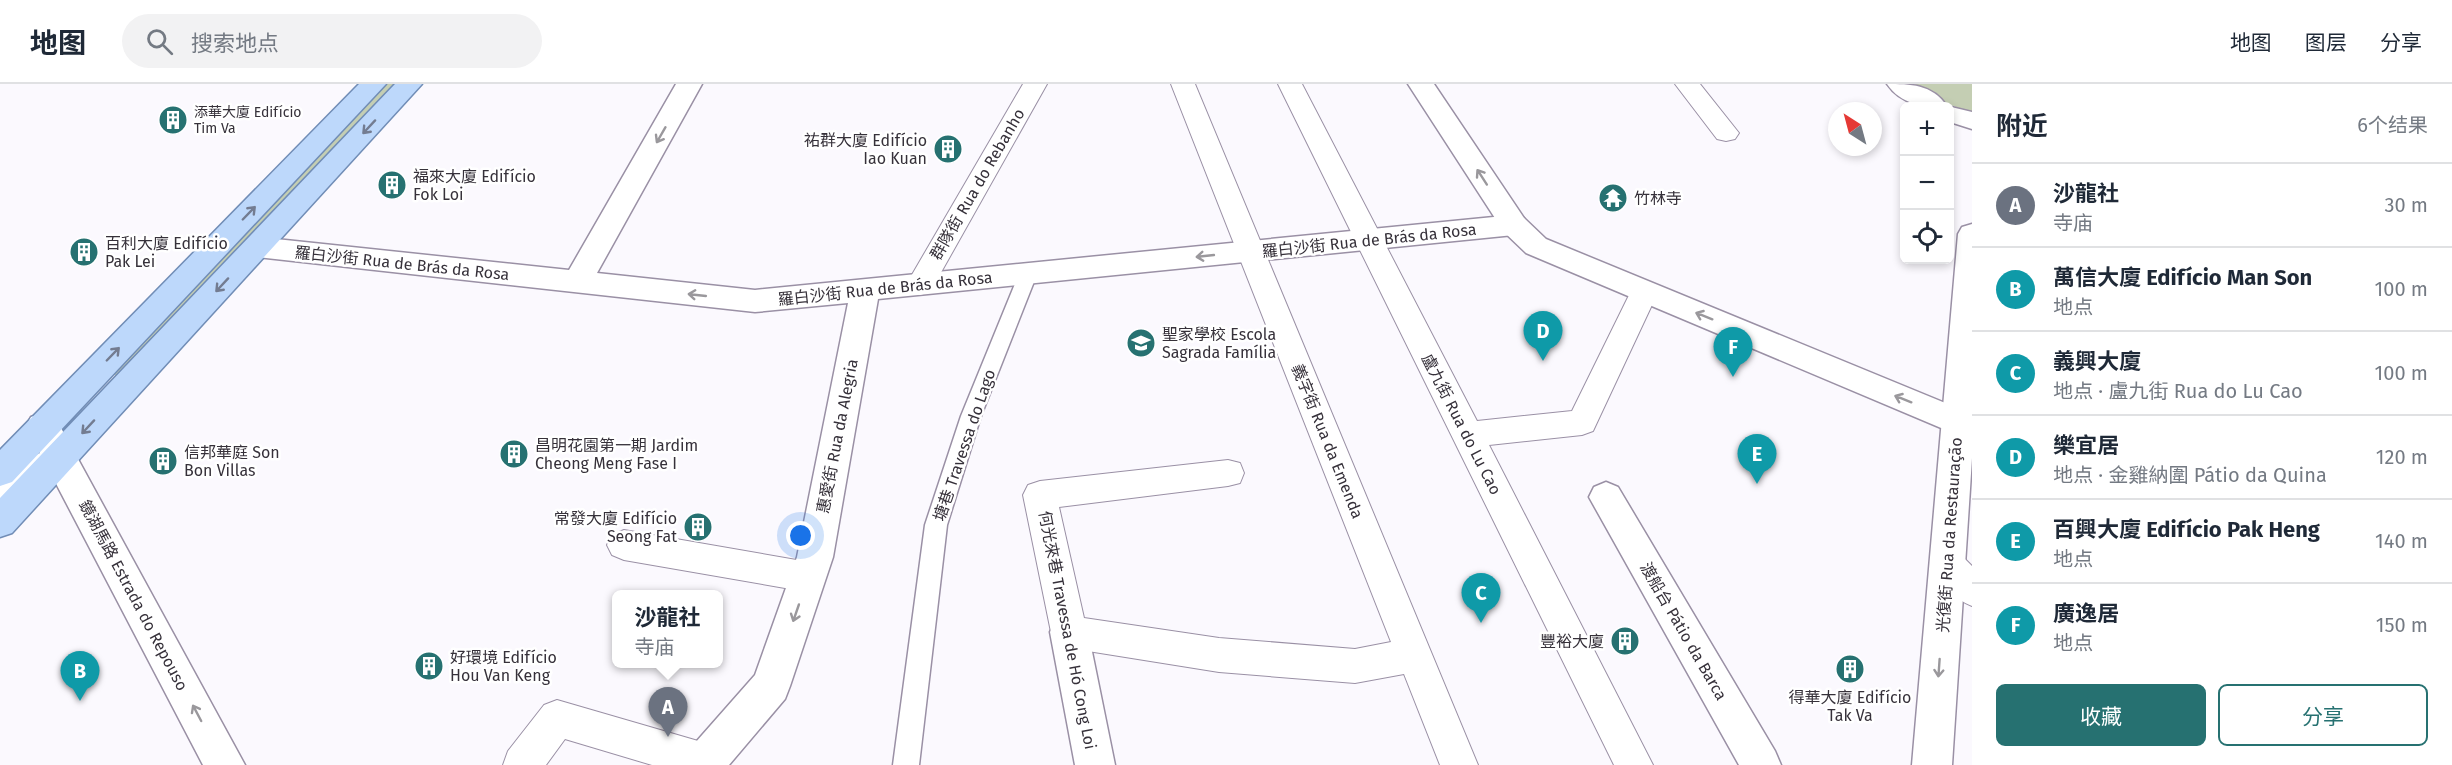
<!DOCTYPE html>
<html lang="zh">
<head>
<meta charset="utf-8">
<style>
	body { margin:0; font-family:"Fira Sans","Noto Sans SC",sans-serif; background:#f2f2f3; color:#1f2937 }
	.controls { position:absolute; right:18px; top:18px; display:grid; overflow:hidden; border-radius:9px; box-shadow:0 3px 9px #0003 }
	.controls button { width:54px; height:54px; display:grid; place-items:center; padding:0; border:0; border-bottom:2px solid #e0e1e3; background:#fff; color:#1f2937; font:30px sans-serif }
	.compass { position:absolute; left:1828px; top:18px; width:54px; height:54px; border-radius:50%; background:#fff; box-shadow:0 3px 9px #0003; rotate:324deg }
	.you { position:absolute; left:801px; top:452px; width:21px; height:21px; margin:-15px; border:4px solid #fff; border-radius:50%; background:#1a73e8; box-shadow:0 0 0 9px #1a73e833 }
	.badge { display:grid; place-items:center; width:39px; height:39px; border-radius:50%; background:#267171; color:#fff; font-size:20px; font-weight:700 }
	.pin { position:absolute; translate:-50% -50px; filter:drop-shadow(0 2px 3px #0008) }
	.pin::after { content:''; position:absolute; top:32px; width:21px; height:18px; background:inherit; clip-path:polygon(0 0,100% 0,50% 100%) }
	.popup { position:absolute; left:612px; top:506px; width:111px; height:78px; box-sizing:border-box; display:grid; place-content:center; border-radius:9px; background:#fff; filter:drop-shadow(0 2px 4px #0005); font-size:20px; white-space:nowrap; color:#747a83 }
	.popup b { font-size:22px; color:#1f2937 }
	.popup::after { content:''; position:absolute; left:50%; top:100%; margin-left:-12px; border:12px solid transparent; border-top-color:#fff }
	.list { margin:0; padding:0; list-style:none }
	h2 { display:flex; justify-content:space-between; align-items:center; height:78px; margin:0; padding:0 24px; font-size:26px }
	h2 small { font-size:20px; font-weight:400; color:#747a83 }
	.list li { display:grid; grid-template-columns:39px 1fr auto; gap:18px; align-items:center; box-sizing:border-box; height:84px; padding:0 24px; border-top:2px solid #e0e1e3 }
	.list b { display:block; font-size:22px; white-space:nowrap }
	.list p { margin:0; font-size:20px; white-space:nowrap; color:#747a83 }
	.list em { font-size:20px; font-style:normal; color:#747a83 }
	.actions { display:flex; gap:12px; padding:18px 24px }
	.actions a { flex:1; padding:14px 0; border:2px solid #267171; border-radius:9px; text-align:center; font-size:21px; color:#267171 }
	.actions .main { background:#267171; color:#fff }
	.icon { flex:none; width:33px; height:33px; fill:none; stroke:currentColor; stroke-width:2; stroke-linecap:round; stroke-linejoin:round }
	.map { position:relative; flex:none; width:1972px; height:681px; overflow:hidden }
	header { display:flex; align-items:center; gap:36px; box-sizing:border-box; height:84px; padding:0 30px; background:#fff; border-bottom:2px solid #e0e1e3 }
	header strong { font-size:28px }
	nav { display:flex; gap:33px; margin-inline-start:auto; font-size:21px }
	.search { width:420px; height:54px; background:#f2f2f3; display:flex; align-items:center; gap:15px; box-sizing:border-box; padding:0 21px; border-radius:33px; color:#747a83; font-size:22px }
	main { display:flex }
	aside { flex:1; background:#fff }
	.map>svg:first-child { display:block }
</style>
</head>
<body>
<header>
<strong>地图</strong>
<div class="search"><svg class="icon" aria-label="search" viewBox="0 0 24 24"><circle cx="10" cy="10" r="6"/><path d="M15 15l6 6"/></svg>搜索地点</div>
<nav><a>地图</a><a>图层</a><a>分享</a></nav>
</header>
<main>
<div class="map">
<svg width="1972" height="681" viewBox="0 0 1972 681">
	<rect width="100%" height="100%" fill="#fbf9fe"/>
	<path fill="#c4ceb3" d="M 383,0 L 396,0 L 118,291 L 107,291 Z
		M 1914,0 L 1972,0 L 1972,29 L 1940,17 Z"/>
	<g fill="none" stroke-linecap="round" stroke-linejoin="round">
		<g stroke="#9a90a5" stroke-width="3">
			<path id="service" d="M 1028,183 L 1035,185 L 1037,190 L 981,332 L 947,441 L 919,681 L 893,681 L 925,441 L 961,332 L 1019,190 L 1021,185 Z"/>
		</g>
		<g stroke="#9a90a5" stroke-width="2">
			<path id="pedestrian" d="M 1023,0 L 1047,0 L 930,208 L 920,211 L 910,208 L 906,201 Z
				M 1171,0 L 1195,0 L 1478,681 L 1440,681 L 1404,590 L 1355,599 L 1219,588 L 1069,564 L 1056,560 L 1051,548 L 1023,411 L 1028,401 L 1040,397 L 1228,376 L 1240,379 L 1244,389 L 1240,399 L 1228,402 L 1059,423 L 1084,534 L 1219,554 L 1355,565 L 1391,558 Z
				M 1278,0 L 1302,0 L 1477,337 L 1572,327 L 1634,201 L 1644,198 L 1654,201 L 1658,208 L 1593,347 L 1582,351 L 1489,361 L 1653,681 L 1614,681 Z
				M 1675,0 L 1700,0 L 1739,49 L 1735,55 L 1726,57 L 1717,55 Z
				M 624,446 L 808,478 L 820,482 L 825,493 L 820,504 L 808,508 L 624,476 L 612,471 L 607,461 L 612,451 Z
				M 1947,465 L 1959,469 L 1972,482 L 1972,522 C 1954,515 1938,498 1930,480 L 1935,469 Z
				M 557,616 L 705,659 L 719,664 L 724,678 L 723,681 L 652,681 L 565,655 L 546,681 L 503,681 L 508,667 L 544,621 Z"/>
		</g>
		<g stroke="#9a90a5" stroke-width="3">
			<path id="minor" d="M 676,0 L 702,0 L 597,189 L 755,206 L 1514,131 L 1524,134 L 1528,141 L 1524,148 L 1514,151 L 878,215 L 833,473 L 790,602 L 785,615 L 729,681 L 682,681 L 688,667 L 755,591 L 797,473 L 848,219 L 755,228 L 257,173 L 247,170 L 243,163 L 247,156 L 257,153 L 569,186 Z
				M 1887,0 C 1910,0 1932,0 1947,22 L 1972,28 L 1972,45 L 1950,38 L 1950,22 C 1925,22 1903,23 1887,0 Z
				M 1972,140 L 1972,374 L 1952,681 L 1912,681 L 1958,150 L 1962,143 Z
				M 56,361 L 68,365 L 73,375 C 64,393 20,414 0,420 L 0,389 Z
				M 1606,398 L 1618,403 L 1775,667 L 1781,681 L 1739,681 L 1589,413 L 1594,403 Z
				M 1069,531 L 1082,536 L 1088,548 L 1115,681 L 1075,681 L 1050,548 L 1056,536 Z"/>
		</g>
		<g stroke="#9a90a5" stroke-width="3">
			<path id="tertiary" d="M 1408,0 L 1434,0 L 1524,134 L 1546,155 L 1972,330 L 1972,357 L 1526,169 L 1504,148 Z
				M 43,329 L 55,333 L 245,681 L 203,681 L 26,342 L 31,333 Z"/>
		</g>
		<g stroke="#718db6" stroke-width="3">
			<path id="primary" d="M 359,0 L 386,0 L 12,398 L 0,402 L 0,366 Z
				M 395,0 L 422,0 L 12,449 L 0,453 L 0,414 Z"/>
		</g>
		<use href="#service" fill="#fff" fill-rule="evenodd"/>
		<use href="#pedestrian" fill="#fff" fill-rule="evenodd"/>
		<use href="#minor" fill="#fff" fill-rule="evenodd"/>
		<use href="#tertiary" fill="#fff" fill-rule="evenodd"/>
		<use href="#primary" fill="#bdd8fb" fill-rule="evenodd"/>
	</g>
	<defs><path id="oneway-shaft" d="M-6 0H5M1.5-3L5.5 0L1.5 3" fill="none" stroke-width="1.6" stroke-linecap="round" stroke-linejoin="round" transform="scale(1.5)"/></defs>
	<g stroke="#737c91">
		<use href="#oneway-shaft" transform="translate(369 43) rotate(133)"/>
		<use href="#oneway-shaft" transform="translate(249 129) rotate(-46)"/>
		<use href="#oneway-shaft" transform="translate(222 201) rotate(133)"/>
		<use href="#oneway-shaft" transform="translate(113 270) rotate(-46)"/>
		<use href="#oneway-shaft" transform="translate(88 343) rotate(133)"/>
	</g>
	<g stroke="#9a989c">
		<use href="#oneway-shaft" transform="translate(661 51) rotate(120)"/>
		<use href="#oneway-shaft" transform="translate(1482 93) rotate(-123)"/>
		<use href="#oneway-shaft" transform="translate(1205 172) rotate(174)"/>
		<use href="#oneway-shaft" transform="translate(697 211) rotate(-174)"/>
		<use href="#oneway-shaft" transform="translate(1704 232) rotate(-158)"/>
		<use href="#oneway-shaft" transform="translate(1903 315) rotate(-158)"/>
		<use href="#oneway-shaft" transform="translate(796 529) rotate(109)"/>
		<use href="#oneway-shaft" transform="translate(1939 584) rotate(94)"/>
		<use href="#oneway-shaft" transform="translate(197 629) rotate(-118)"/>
	</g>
	<defs>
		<g id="building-disc" transform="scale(1.5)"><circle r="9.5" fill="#267171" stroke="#fff"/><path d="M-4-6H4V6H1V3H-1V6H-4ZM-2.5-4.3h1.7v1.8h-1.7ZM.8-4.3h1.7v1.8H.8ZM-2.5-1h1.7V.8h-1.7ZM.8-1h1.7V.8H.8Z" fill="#fff"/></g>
		<g id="temple-disc" transform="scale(1.5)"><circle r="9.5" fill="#267171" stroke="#fff"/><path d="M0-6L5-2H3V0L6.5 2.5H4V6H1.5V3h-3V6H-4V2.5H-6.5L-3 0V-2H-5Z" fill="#fff"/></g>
		<g id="school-disc" transform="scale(1.5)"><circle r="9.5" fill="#267171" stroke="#fff"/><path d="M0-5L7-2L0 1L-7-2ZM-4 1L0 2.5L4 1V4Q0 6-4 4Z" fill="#fff"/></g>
	</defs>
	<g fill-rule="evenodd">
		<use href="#building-disc" x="173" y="36"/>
		<use href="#building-disc" x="948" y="65"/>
		<use href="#building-disc" x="392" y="101"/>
		<use href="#temple-disc" x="1613" y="114"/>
		<use href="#building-disc" x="84" y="168"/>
		<use href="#school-disc" x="1141" y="259"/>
		<use href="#building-disc" x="514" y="370"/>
		<use href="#building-disc" x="163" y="377"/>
		<use href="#building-disc" x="698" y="443"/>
		<use href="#building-disc" x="1625" y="557"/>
		<use href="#building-disc" x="429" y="582"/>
		<use href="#building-disc" x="1850" y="585"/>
	</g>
	<g text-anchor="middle" stroke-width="5" stroke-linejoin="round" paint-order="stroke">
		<g font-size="14" fill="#36313a" stroke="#fff" text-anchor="start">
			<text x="194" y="33">添華大廈 Edifício<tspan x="194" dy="16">Tim Va</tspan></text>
		</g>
		<g font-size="16" fill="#36313a" stroke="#fff" text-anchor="start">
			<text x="927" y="62" text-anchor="end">祐群大廈 Edifício<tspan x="927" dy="18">Iao Kuan</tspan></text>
			<text x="413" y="98">福來大廈 Edifício<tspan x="413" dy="18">Fok Loi</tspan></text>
			<text x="1634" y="120">竹林寺</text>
			<text x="105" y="165">百利大廈 Edifício<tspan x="105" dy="18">Pak Lei</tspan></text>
			<text x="1162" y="256">聖家學校 Escola<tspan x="1162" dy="18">Sagrada Família</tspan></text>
			<text x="535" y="367">昌明花園第一期 Jardim<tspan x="535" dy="18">Cheong Meng Fase I</tspan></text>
			<text x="184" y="374">信邦華庭 Son<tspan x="184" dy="18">Bon Villas</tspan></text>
			<text x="677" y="440" text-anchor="end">常發大廈 Edifício<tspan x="677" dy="18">Seong Fat</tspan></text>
			<text x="1604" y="563" text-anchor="end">豐裕大廈</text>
			<text x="450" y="579">好環境 Edifício<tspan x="450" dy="18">Hou Van Keng</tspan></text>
			<text x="1850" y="619" text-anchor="middle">得華大廈 Edifício<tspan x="1850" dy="18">Tak Va</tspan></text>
		</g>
		<g font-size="16" fill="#36313a" stroke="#fff">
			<text transform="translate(977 100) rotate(-60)" y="6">群隊街 Rua do Rebanho</text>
			<text transform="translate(1369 156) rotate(-6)" y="6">羅白沙街 Rua de Brás da Rosa</text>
			<text transform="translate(402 179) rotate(6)" y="6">羅白沙街 Rua de Brás da Rosa</text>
			<text transform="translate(885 204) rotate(-6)" y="6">羅白沙街 Rua de Brás da Rosa</text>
			<text transform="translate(1462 340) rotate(63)" y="6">盧九街 Rua do Lu Cao</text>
			<text transform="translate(837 352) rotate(-79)" y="6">惠愛街 Rua da Alegria</text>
			<text transform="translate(1328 357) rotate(68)" y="6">義字街 Rua da Emenda</text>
			<text transform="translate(964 361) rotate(-71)" y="6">塘巷 Travessa do Lago</text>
			<text transform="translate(1949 451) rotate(-86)" y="6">光復街 Rua da Restauração</text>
			<text transform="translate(134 511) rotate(62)" y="6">鏡湖馬路 Estrada do Repouso</text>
			<text transform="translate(1068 546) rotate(79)" y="6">何光來巷 Travessa de Hó Cong Loi</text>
			<text transform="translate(1684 547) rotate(60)" y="6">渡船台 Pátio da Barca</text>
		</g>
	</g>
</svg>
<div class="controls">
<button>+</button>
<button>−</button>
<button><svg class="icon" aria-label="locate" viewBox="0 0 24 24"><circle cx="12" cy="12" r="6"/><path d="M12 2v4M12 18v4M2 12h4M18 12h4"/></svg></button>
</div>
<svg class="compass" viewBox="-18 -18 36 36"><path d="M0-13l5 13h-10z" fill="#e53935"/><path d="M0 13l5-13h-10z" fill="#747a83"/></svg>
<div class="you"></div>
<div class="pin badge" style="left:668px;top:653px;background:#6b7280">A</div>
<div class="popup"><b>沙龍社</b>寺庙</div>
<div class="pin badge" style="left:80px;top:617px;background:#0f9aa8">B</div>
<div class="pin badge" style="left:1481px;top:539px;background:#0f9aa8">C</div>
<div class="pin badge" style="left:1543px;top:277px;background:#0f9aa8">D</div>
<div class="pin badge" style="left:1757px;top:400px;background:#0f9aa8">E</div>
<div class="pin badge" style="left:1733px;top:293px;background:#0f9aa8">F</div>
</div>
<aside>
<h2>附近<small>6个结果</small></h2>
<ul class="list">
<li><span class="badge" style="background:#6b7280">A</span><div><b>沙龍社</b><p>寺庙</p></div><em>30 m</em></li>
<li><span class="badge" style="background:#0f9aa8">B</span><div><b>萬信大廈 Edifício Man Son</b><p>地点</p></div><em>100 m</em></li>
<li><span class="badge" style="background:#0f9aa8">C</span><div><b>義興大廈</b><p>地点 · 盧九街 Rua do Lu Cao</p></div><em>100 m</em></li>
<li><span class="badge" style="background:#0f9aa8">D</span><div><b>樂宜居</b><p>地点 · 金雞納圍 Pátio da Quina</p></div><em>120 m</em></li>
<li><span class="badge" style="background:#0f9aa8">E</span><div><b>百興大廈 Edifício Pak Heng</b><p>地点</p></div><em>140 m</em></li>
<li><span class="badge" style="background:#0f9aa8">F</span><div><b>廣逸居</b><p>地点</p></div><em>150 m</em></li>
</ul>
<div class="actions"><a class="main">收藏</a><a>分享</a></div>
</aside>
</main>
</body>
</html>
